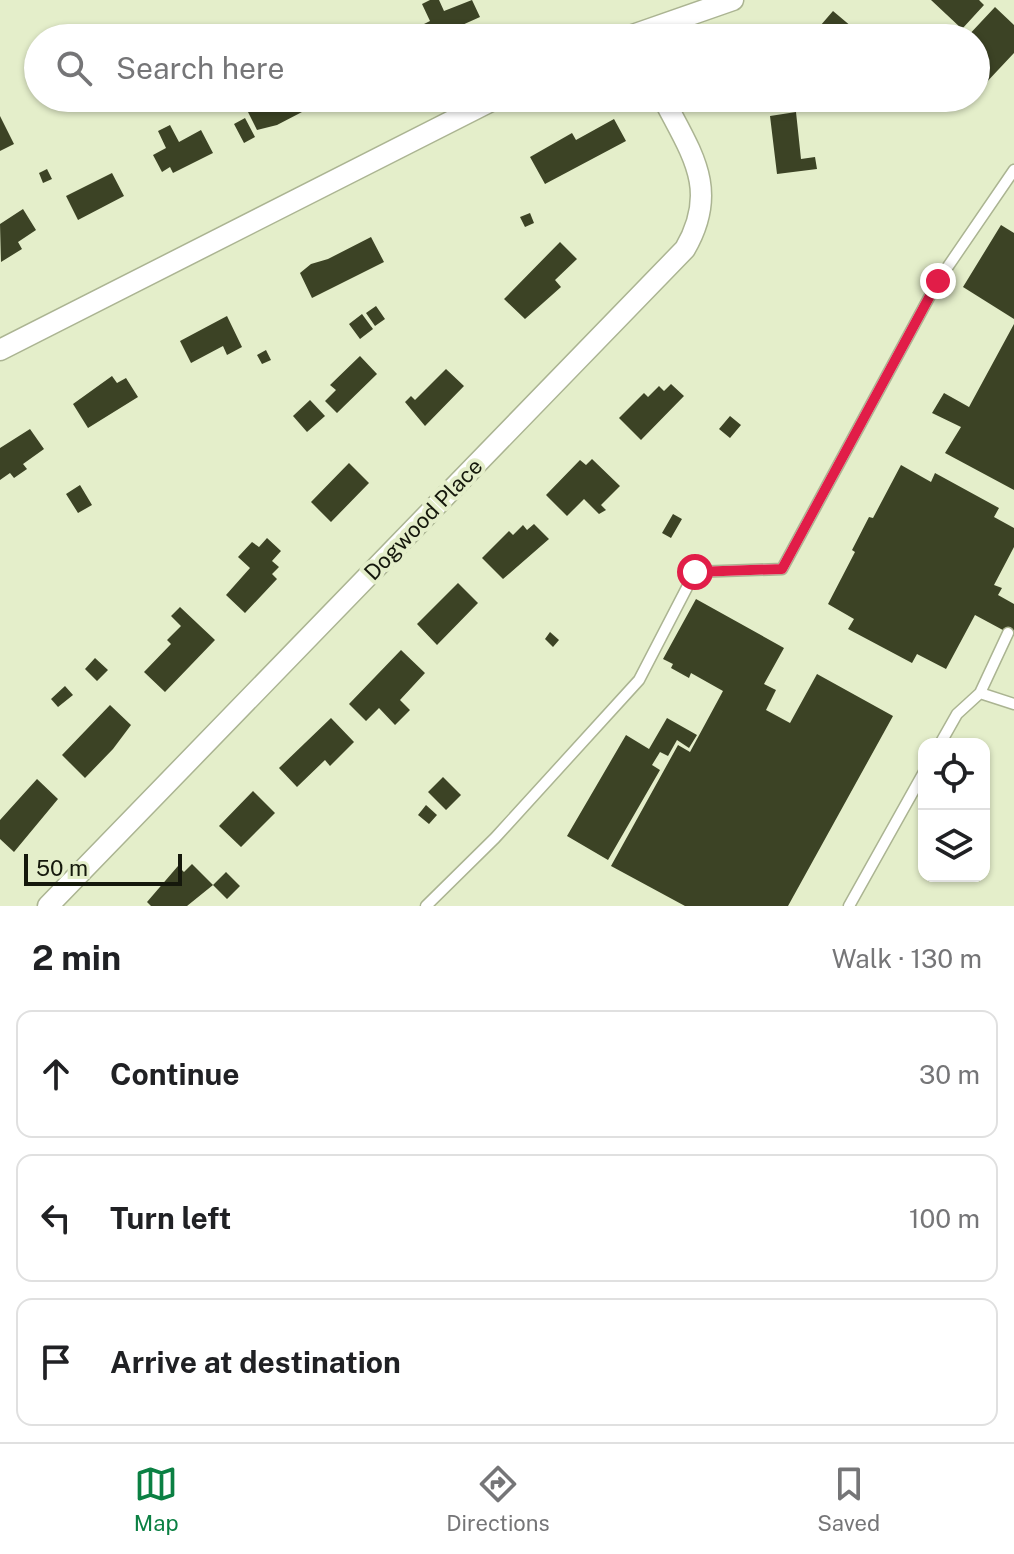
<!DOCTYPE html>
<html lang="en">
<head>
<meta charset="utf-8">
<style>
	body { margin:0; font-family:"Public Sans",sans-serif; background:#f2f2f2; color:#202124 }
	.controls { position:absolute; right:24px; bottom:24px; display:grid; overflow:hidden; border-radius:16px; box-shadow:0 2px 6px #0004 }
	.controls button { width:72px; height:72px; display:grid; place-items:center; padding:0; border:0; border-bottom:2px solid #e0e0e0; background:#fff; color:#202124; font:40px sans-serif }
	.scale { position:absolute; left:24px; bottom:20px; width:158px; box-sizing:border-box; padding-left:8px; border:4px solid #15180c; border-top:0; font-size:22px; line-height:28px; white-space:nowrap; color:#15180c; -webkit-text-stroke:6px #e4eeca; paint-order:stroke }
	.stop { position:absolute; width:24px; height:24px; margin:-18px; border:6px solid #e11d48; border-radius:50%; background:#fff }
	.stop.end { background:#e11d48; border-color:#fff; box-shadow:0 2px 8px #0008 }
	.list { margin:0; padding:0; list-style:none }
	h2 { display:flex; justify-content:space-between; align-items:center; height:104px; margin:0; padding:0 32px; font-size:34px }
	h2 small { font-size:26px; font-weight:400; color:#757577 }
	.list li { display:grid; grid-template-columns:52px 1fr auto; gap:24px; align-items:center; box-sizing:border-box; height:128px; margin:0 16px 16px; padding:0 16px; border:2px solid #e0e0e0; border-radius:16px }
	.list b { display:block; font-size:30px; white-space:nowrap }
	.list em { font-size:26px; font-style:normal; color:#757577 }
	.icon { flex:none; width:44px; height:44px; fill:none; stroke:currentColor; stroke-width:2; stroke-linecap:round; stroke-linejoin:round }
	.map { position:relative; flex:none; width:1014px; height:906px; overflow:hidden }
	.search { position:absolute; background:#fff; box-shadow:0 2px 6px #0004; left:24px; right:24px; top:24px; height:88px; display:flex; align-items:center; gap:20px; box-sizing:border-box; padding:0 28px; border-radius:44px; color:#757577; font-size:30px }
	.sheet { height:536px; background:#fff }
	nav { display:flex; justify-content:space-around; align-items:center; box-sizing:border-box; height:112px; border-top:2px solid #e0e0e0; background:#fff; font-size:22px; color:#757577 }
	nav a { display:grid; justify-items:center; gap:4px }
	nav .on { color:#0b8043 }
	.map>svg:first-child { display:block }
</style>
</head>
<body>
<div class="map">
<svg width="1014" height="906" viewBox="0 0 1014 906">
	<rect width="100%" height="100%" fill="#e4eeca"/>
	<path fill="#3c4325" d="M 430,0 L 439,0 L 444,11 L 472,0 L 480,17 L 460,26 L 463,33 L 452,38 L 415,38 L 412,30 L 430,21 L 422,4 Z
		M 931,0 L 979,0 L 984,5 L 962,29 Z
		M 995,7 L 1014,25 L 1014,53 L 983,86 L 976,80 L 976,38 L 966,38 Z
		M 833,11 L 865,38 L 819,38 L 814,33 Z
		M 245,98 L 294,98 L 302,112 L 277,125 L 257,130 L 242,100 Z
		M 796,112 L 801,159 L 815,157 L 817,169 L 777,174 L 770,116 Z
		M 0,116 L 14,144 L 0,151 Z
		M 245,118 L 255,137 L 244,143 L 234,124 Z
		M 614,119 L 626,141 L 545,184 L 530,157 L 572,133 L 576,140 Z
		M 170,125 L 179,142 L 201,130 L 213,153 L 173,173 L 170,167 L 162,172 L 153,155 L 166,148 L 158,131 Z
		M 47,169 L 52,179 L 43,183 L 39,173 Z
		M 112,173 L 124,196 L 78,220 L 66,196 Z
		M 23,209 L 36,230 L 18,242 L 22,249 L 1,262 L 0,224 Z
		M 530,213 L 534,223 L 525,227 L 520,217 Z
		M 1001,225 L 1014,233 L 1014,319 L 963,287 Z
		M 371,237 L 384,262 L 312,298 L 300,273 L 311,264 L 328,259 Z
		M 560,242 L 577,259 L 555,280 L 561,287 L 525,319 L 504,299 Z
		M 376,306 L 385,319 L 375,326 L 366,313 Z
		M 362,314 L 373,329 L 360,339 L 349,324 Z
		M 227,316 L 242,347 L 227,355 L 223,346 L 191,363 L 180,341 Z
		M 1014,324 L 1014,490 L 945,453 L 961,427 L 932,413 L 944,393 L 969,407 Z
		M 266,350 L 271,360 L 262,364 L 257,355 Z
		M 360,356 L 377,374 L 337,413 L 325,401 L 336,390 L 330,385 Z
		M 446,369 L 464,386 L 425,426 L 405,402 L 411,396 L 415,400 Z
		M 112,376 L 117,383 L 126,378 L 138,397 L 88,428 L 73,404 Z
		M 671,384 L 684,396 L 641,440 L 619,418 L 644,393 L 648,397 L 659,386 L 664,391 Z
		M 310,400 L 325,416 L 307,432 L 293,416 Z
		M 730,416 L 741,425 L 730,438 L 719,429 Z
		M 30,429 L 44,449 L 23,464 L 27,469 L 14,478 L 10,473 L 0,480 L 0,448 Z
		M 592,459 L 620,486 L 601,505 L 606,510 L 599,514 L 584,499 L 567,516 L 546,495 L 580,460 L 586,465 Z
		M 349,463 L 369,483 L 331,522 L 311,502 Z
		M 901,465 L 931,482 L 935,473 L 999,508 L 994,517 L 1014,528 L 1014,547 L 994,585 L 1002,588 L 998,595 L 1014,604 L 1014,636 L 975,615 L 946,669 L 917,654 L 912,663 L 848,629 L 854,619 L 828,604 L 855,552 L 852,550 L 869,517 L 873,518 Z
		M 80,485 L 92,505 L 78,513 L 66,494 Z
		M 673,514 L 682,519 L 671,538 L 662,533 Z
		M 534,524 L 549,539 L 503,579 L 482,558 L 509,531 L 513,535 L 523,525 L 527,530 Z
		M 267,538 L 281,551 L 272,561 L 279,567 L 272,574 L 277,579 L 245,613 L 226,595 L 250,568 L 238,557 L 252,542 L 259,547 Z
		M 458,583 L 478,603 L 437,645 L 417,624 Z
		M 696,599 L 784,648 L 764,684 L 776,690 L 766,710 L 790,723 L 817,674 L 893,716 L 788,906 L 685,906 L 611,866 L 678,745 L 690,752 L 723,691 L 691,673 L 689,678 L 671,668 L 673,664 L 663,659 Z
		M 180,607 L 215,640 L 165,692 L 144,672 L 171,644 L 167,640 L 181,626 L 171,616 Z
		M 550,632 L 559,640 L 553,647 L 545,639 Z
		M 401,650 L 425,673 L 400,700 L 410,710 L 395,725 L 379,708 L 366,721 L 349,704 Z
		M 95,658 L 108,670 L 97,681 L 85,669 Z
		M 65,686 L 73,695 L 58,707 L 51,699 Z
		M 110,705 L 131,725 L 113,749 L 85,778 L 62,755 Z
		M 331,718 L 354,742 L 330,766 L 325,760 L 297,787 L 279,768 Z
		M 667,718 L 697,735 L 689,748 L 677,740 L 668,756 L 660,752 L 652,765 L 660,770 L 608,860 L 567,836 L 626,735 L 649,749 Z
		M 443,777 L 461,795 L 446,810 L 428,792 Z
		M 37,779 L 58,799 L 14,852 L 0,839 L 0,820 Z
		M 253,791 L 275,813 L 241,847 L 219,826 Z
		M 426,805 L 437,815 L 429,824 L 418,815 Z
		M 192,864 L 213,885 L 187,906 L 151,906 L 147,902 L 178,866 L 184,872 Z
		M 226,872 L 240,886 L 227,899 L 213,885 Z"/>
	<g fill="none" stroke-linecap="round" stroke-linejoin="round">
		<g stroke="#abb492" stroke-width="13">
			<path id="service" d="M 980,693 L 1008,633
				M 940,744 L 957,714 L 980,693 L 1014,704
				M 426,906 L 495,838 L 639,680 L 695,572 L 782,569 L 938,281 L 1014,170
				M 849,906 L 924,772"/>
		</g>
		<g stroke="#abb492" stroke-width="23">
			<path id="minor" d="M 624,38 L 733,0
				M 0,350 L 497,98
				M 48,906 L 685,249 C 720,189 691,153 663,98"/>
		</g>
		<use href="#service" stroke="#fff" stroke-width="10"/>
		<use href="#minor" stroke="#fff" stroke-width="20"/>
	</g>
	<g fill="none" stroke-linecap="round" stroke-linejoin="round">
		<path stroke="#e11d48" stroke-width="10" d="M 695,572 L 782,569 L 938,281"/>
	</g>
	<g text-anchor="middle" stroke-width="8" stroke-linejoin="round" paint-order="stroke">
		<g font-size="22" fill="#15180c" stroke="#e4eeca">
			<text transform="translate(423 519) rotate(-46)" y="8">Dogwood Place</text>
		</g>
	</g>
</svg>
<div class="controls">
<button><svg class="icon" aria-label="locate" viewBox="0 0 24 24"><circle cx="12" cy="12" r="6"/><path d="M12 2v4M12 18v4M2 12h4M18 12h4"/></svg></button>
<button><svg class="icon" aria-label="layers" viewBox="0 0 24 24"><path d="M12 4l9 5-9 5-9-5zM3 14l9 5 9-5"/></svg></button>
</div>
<div class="scale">50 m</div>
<div class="stop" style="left:695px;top:572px"></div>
<div class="stop end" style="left:938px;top:281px"></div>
<div class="search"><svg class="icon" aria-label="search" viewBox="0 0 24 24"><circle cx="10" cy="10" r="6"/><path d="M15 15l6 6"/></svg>Search here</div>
</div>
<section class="sheet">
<h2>2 min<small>Walk · 130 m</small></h2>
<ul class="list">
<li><svg class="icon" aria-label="ahead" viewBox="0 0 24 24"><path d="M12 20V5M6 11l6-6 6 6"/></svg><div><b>Continue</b></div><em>30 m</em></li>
<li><svg class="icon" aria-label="left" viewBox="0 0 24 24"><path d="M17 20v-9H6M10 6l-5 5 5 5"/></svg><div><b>Turn left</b></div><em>100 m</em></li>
<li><svg class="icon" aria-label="arrive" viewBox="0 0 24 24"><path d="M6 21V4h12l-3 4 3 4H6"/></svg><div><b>Arrive at destination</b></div></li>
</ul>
</section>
<nav>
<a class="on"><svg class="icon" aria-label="map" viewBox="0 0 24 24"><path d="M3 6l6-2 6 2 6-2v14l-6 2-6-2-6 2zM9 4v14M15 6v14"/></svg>Map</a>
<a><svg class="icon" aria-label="directions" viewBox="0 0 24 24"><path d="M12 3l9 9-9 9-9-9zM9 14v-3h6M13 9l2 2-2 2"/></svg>Directions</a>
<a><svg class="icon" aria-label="saved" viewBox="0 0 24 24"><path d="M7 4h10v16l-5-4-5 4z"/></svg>Saved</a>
</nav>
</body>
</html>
